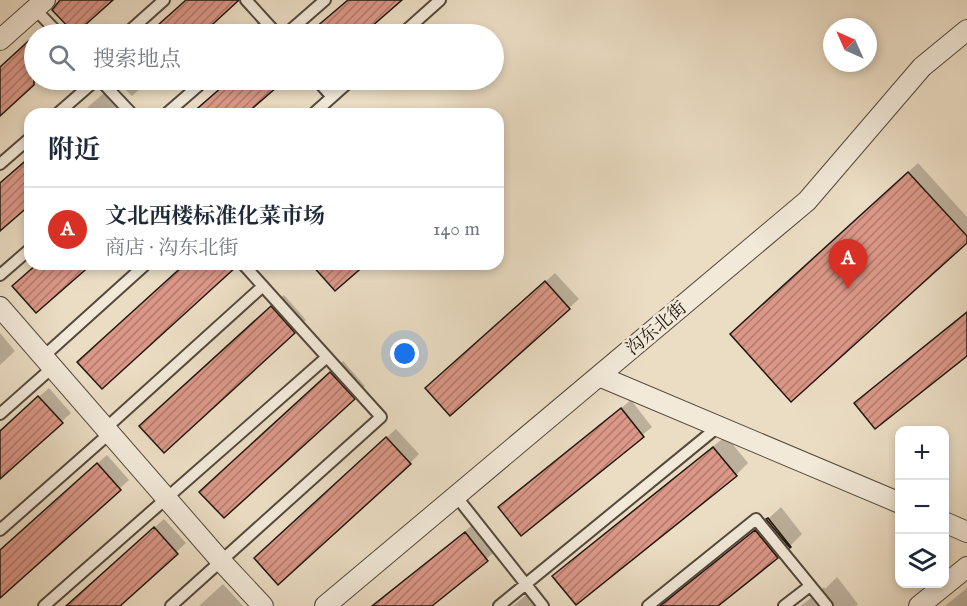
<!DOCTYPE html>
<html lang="zh">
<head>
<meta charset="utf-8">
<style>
	body { margin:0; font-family:"IM FELL English","Noto Serif SC",serif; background:#f6f6f7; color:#1f2937 }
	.controls { position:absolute; right:18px; bottom:18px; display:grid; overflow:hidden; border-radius:12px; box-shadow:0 3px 9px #0003 }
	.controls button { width:54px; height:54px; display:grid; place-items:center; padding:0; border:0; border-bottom:2px solid #e0e1e3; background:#fff; color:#1f2937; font:30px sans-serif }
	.compass { position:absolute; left:823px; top:18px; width:54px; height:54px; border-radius:50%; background:#fff; box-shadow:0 3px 9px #0003; rotate:315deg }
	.you { position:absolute; left:405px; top:354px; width:21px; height:21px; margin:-15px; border:4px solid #fff; border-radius:50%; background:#1a73e8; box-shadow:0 0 0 9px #1a73e833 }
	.badge { display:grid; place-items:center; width:39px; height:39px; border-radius:50%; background:#d93025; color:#fff; font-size:20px; font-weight:700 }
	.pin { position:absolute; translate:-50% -50px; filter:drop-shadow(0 2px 3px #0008) }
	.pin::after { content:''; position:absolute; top:32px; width:21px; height:18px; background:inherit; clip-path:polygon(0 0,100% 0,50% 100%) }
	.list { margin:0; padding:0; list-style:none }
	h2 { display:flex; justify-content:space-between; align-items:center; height:78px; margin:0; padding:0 24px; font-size:26px }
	h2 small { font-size:20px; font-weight:400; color:#747a83 }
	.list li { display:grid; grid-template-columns:39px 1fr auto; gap:18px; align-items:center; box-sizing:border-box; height:84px; padding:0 24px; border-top:2px solid #e0e1e3 }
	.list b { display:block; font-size:22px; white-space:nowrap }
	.list p { margin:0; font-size:20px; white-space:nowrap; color:#747a83 }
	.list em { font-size:20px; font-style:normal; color:#747a83 }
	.icon { flex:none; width:33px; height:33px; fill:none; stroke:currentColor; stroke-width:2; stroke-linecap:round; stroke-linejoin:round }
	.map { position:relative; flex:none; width:967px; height:606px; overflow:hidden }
	.search { position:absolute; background:#fff; box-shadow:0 3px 9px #0003; left:24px; top:24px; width:480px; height:66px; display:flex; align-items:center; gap:15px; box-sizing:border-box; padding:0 21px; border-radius:33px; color:#747a83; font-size:22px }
	.panel { position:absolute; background:#fff; box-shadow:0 3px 9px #0003; left:24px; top:108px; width:480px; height:162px; border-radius:18px }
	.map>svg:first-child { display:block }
</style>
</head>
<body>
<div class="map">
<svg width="967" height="606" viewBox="0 0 967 606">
	<defs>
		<pattern id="building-hatch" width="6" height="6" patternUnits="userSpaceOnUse" patternTransform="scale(1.5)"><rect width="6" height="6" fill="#db9787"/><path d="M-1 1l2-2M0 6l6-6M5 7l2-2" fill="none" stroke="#b17a6d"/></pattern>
	</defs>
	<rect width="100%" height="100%" fill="#ebddc4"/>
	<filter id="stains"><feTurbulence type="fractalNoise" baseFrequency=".00333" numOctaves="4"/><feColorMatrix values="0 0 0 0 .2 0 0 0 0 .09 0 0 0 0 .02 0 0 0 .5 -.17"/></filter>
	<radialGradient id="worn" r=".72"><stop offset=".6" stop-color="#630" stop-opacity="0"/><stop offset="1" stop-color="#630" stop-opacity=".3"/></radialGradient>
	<path fill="#0003" d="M 188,0 L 237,0 L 200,34 L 150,34 Z
		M 348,0 L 400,0 L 360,34 L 310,34 Z
		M 45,27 L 51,34 L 37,34 Z
		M 34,37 L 34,80 L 38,80 L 0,114 L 0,68 Z
		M 116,80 L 150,80 L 132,96 Z
		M 231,80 L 282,80 L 243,114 L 192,114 Z
		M 105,92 L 124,114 L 80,114 Z
		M 918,163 L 967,217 L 967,241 L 741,325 Z
		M 555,273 L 579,299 L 450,414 L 436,379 Z
		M 284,295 L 306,320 L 164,450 L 153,414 Z
		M 967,312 L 967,354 L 856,403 L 868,391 Z
		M 0,333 L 15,351 L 0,365 Z
		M 343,361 L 365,386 L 354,398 L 213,480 Z
		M 49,388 L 71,413 L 0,477 L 0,431 Z
		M 631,400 L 652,427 L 521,534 L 500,507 Z
		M 396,429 L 419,454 L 410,463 L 265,549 Z
		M 726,436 L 748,463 L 736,475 L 576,603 L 554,576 L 566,564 Z
		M 107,455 L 129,480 L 0,596 L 0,551 Z
		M 781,507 L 802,534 L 790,546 L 789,545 L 777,557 L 715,606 L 658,606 L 768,519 Z
		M 164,519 L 186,543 L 118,606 L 67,606 Z
		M 475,523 L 497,550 L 429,606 L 372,606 Z
		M 837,577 L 858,604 L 856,606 L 801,606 L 824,587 L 825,589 Z
		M 223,584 L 243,606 L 199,606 Z
		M 967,588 L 967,606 L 945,606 Z
		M 531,591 L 543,606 L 513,606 Z"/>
	<path fill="url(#building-hatch)" stroke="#21180f" stroke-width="1.5" d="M 60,0 L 113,0 L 75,34 L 52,10 Z
		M 186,0 L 239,0 L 202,34 L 148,34 Z
		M 348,0 L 402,0 L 363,34 L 308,34 Z
		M 34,36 L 34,85 L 0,116 L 0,67 Z
		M 230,80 L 285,80 L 246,114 L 191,114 Z
		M 30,157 L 30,205 L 0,231 L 0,183 Z
		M 908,172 L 967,236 L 967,243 L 791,402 L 730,334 Z
		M 37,264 L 92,264 L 36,313 L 12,286 Z
		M 185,264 L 236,264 L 236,267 L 102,389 L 77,362 Z
		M 311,264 L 366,264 L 335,291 Z
		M 545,281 L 570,309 L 450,416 L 425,388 Z
		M 271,306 L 295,333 L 164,453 L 139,426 Z
		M 967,312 L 967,356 L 875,429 L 854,403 Z
		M 330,372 L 355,399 L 224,518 L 199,492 Z
		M 38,396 L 63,423 L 0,479 L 0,431 Z
		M 621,408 L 644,437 L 521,536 L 498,507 Z
		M 386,437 L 411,464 L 278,585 L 254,558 Z
		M 713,447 L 737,476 L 576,605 L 552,576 Z
		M 97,463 L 121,490 L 0,598 L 0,550 Z
		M 768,518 L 791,547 L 790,548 L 766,519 Z
		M 154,527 L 178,554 L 120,606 L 66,606 Z
		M 755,530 L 778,558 L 718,606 L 660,606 Z
		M 465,532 L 488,561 L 432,606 L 372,606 Z"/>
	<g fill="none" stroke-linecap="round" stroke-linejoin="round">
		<g stroke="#54493c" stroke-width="14">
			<path id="service" d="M 246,0 L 277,34
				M 35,9 L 59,34
				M 126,34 L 164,0
				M 256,34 L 268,24
				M 286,34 L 325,0
				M 402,34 L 440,0
				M 100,80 L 132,114
				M 317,80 L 332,97
				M 57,114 L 96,80
				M 166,114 L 205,80
				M 313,114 L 351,80
				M 0,164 L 30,138
				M 0,275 L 30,249
				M 44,356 L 146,264
				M 0,414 L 53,367
				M 106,428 L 263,286
				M 456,496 L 543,606
				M 0,530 L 110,433
				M 44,606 L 327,357
				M 171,606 L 381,417 L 243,264
				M 499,606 L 719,426
				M 648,606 L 756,519 L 827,606
				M 784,606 L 810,586"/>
		</g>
		<g stroke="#54493c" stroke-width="22">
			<path id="minor" d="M 0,40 L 45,0
				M 0,307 L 221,561 L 263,606
				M 599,376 L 900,503
				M 944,522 L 967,532
				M 325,606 L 807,201 L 922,67 L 967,30
				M 919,606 L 967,567"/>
		</g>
		<use href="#service" stroke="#f2e9d9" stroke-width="10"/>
		<use href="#minor" stroke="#f2e9d9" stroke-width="20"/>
	</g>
	<g text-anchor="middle" stroke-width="5" stroke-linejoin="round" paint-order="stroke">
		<g font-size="18" fill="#21180f" stroke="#f2e9d9">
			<text transform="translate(656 328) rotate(-40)" y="6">沟东北街</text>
		</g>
	</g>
	<rect width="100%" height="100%" filter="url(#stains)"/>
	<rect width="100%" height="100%" fill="url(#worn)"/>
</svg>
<div class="controls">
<button>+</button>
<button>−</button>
<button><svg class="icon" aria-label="layers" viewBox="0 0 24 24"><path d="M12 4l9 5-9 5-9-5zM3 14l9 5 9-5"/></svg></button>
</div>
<svg class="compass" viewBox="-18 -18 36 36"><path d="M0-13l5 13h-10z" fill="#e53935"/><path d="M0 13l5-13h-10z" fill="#747a83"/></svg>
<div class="you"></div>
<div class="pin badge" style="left:848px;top:289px">A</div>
<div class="search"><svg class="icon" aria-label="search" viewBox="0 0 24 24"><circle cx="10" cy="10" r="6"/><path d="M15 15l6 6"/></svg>搜索地点</div>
<section class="panel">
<h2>附近<small></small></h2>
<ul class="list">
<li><span class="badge">A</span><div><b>文北西楼标准化菜市场</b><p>商店 · 沟东北街</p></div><em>140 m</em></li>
</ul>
</section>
</div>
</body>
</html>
